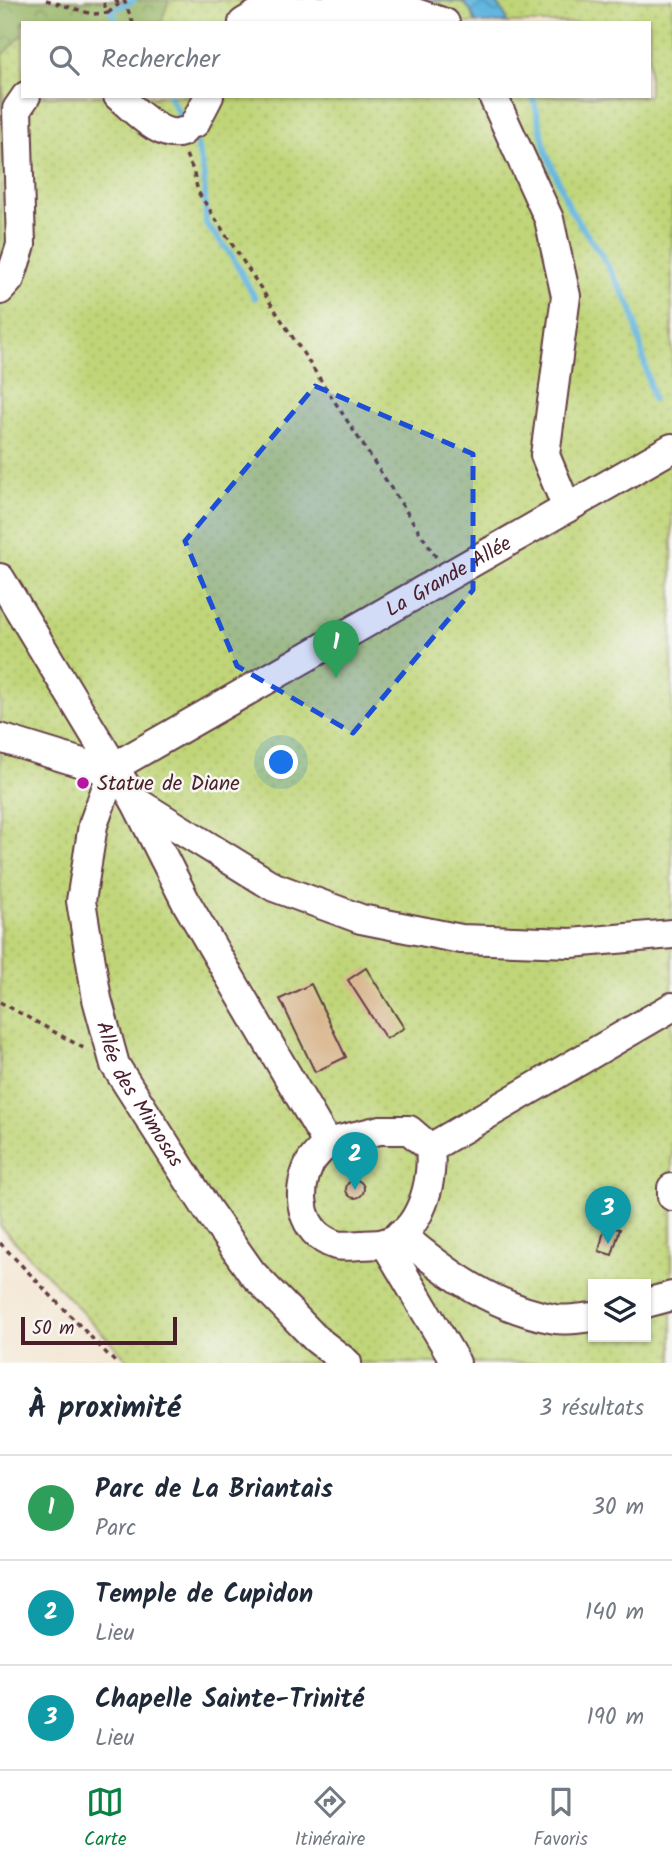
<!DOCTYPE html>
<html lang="fr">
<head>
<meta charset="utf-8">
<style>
	body { margin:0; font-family:Kalam,sans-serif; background:#f6f6f7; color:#1f2937 }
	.controls { position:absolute; right:21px; bottom:21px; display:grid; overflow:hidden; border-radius:0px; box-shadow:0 2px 5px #0004 }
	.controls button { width:63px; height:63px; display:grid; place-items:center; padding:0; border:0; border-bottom:2px solid #e0e1e3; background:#fff; color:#1f2937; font:35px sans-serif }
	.scale { position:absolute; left:21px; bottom:18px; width:156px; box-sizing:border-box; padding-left:7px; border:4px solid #4a1f2b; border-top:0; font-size:19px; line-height:24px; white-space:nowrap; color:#4a1f2b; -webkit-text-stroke:5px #f6f6f2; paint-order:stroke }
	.you { position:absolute; left:282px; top:763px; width:24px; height:24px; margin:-18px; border:5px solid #fff; border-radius:50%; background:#1a73e8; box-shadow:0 0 0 10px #1a73e833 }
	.badge { display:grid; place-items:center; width:46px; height:46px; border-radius:50%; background:#0b8043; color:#fff; font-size:23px; font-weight:700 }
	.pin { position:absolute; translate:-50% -58px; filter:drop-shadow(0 2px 4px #0008) }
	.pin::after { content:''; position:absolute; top:37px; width:24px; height:21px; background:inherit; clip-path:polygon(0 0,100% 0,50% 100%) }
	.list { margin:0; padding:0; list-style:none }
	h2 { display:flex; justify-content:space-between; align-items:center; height:91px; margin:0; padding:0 28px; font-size:30px }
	h2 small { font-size:23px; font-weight:400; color:#747a83 }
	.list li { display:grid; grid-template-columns:46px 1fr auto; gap:21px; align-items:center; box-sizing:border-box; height:105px; padding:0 28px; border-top:2px solid #e0e1e3 }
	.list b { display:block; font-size:26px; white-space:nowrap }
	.list p { margin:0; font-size:23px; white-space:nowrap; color:#747a83 }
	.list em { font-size:23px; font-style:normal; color:#747a83 }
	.icon { flex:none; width:38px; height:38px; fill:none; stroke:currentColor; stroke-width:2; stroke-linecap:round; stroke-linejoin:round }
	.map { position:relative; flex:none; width:672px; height:1363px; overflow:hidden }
	.search { position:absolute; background:#fff; box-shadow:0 2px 5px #0004; left:21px; right:21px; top:21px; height:77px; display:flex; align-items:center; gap:18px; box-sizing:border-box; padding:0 24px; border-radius:0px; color:#747a83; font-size:26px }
	.sheet { height:406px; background:#fff }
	nav { display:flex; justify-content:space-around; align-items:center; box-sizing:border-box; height:98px; border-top:2px solid #e0e1e3; background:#fff; font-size:19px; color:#747a83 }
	nav a { display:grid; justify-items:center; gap:4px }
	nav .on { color:#0b8043 }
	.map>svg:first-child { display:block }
</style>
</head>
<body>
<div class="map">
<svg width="672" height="1363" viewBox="0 0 672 1363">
	<defs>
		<pattern id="forest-crowns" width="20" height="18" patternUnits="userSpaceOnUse" patternTransform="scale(1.75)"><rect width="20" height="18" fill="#98b668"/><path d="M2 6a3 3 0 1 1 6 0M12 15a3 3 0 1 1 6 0" fill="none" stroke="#7e9356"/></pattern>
		<pattern id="park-dots" width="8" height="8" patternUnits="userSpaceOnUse" patternTransform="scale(1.75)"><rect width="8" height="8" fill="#c0d578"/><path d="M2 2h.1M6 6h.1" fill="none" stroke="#a6b668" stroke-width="1.8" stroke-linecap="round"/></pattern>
		<pattern id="water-waves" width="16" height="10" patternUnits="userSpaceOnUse" patternTransform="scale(1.75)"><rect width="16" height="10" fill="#64b6df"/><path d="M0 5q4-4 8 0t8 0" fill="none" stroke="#5493b5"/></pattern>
	</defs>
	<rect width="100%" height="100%" fill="#f6f6f2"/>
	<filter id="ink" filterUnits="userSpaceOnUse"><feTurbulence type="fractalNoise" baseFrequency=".0143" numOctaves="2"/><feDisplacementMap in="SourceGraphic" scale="14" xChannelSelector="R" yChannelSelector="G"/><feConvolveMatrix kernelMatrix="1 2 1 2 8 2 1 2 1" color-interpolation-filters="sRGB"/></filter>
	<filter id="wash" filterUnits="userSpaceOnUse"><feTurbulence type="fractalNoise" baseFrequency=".00686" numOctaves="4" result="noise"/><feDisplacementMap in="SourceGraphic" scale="28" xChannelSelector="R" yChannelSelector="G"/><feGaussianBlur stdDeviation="1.57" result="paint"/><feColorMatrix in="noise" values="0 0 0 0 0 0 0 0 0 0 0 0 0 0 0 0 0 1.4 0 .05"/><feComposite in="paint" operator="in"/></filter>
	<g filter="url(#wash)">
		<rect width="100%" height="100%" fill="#f4e7d3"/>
		<path fill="url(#forest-crowns)" stroke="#716a4a" stroke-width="2" d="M 0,0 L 77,0 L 80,2 L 85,0 L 541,0 L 260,23 L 23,23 L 23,73 L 3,56 L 0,110 Z"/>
		<path fill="url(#park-dots)" stroke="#857a52" stroke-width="2" fill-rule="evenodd" d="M 169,0 L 672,0 L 672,1363 L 134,1363 L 125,1357 L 0,1226 L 0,131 L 3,110 L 3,55 L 23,34 L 23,96 L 151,96 L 154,98 L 158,96 L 649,96 L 649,23 L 161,23 ZM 593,1284 L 646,1284 L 646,1337 L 593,1337 Z"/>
		<path fill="url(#water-waves)" stroke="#576a85" stroke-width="2" d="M 429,0 L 494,0 L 505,15 L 507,23 L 476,23 L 471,11 L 463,2 Z"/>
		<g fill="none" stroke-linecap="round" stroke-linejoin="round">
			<path stroke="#64b6df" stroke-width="6" d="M 117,23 L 111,11 L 134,0
				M 169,96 L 184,123
				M 533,96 L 546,152 L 571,211 L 602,256 L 632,309 L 653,399
				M 189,132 L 197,145 L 204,176 L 206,224 L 230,253 L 255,298"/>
		</g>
		<g id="blocks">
			<path fill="#d9b891" d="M 366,968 L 404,1028 L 386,1039 L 348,980 Z
				M 311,984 L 346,1057 L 315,1072 L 280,999 Z
				M346 1189a9 9 0 1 1 18 0a9 9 0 1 1-18 0Z
				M 605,1226 L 620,1229 L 612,1255 L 599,1251 Z"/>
		</g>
	</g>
	<g filter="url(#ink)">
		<use href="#blocks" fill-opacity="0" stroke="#643d44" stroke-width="2"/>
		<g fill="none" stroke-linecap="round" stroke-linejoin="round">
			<g stroke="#643d44" stroke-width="32">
				<g id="minor">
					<path d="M 243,23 L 261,12 L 404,9 L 445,23"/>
					<path d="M 118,96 C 134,109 161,140 182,132"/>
					<path d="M 493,96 L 549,219 L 566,296 L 545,455 L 567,508"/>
					<path d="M 195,123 L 209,96"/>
					<path d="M 0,290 L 10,279 L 21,245 L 17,109 L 26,96"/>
					<path d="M 0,578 L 114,767"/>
					<path d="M 0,738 L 98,768 L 114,767 L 135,801 L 186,902 L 327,1143 L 380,1130 L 409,1130 L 430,1148 L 672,1007"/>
					<path id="s1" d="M 114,767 L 93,825 L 81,901 L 97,999 L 115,1065 L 207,1209 L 252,1273 L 316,1339 L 347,1363"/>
					<path id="s2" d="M 114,767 L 672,448"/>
					<path d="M 135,801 L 274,887 L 361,919 L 461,939 L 571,943 L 672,934"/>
					<path d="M 327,1143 C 322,1149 314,1156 310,1163 C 295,1194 300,1233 336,1245 C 344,1247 354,1245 362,1245 C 369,1244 378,1245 384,1243 C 421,1234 434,1180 430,1148"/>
					<path d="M 672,1188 L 672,1196"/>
					<path d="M 400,1234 C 447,1274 494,1308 555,1319 C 567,1321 581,1318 593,1317"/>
					<path d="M 385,1243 L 456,1363"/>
					<path d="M 646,1303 L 672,1296"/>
				</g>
			</g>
			<path stroke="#643d44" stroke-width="3.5" stroke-dasharray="5 5" stroke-linecap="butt" d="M 46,0 L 92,14 L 108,13 L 103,2 L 106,0
				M 115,0 L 119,4 L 122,0
				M 124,0 L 133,23
				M 108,13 L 119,4
				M 186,155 L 193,170 L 198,192 L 436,557
				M 0,1002 L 87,1050
				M 0,1243 L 116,1363"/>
			<use href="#minor" stroke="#fff" stroke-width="28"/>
		</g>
	</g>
	<path fill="#1d4ed8" fill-opacity="0.2" stroke="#1d4ed8" stroke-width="5" stroke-dasharray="14 9" stroke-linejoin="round" d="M 315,386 L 473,454 L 473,590 L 353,733 L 237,666 L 185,541 Z"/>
	<circle fill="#b5179e" stroke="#f6f6f2" stroke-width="2.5" cx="83" cy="783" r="7"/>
	<g text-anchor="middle" stroke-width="5" stroke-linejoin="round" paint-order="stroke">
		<g font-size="21" fill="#4a1f2b" stroke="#f6f6f2">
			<text dy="7" stroke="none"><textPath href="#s2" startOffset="385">La Grande Allée</textPath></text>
			<text dy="7" stroke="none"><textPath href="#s1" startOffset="343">Allée des Mimosas</textPath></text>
		</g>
		<g font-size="21" fill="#4a1f2b" stroke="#f6f6f2" text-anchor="start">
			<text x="97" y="790">Statue de Diane</text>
		</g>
	</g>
</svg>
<div class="controls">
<button><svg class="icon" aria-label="layers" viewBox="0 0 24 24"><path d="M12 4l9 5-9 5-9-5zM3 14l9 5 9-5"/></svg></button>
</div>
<div class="scale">50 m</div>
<div class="you"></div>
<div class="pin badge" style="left:336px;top:678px;background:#2e9e5b">1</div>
<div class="pin badge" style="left:355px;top:1190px;background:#0f9aa8">2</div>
<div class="pin badge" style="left:608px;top:1244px;background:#0f9aa8">3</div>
<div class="search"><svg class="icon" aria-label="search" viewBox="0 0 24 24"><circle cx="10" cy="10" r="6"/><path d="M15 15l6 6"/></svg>Rechercher</div>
</div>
<section class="sheet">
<h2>À proximité<small>3 résultats</small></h2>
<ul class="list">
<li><span class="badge" style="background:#2e9e5b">1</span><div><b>Parc de La Briantais</b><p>Parc</p></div><em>30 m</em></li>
<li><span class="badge" style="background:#0f9aa8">2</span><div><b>Temple de Cupidon</b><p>Lieu</p></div><em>140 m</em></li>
<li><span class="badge" style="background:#0f9aa8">3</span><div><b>Chapelle Sainte-Trinité</b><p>Lieu</p></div><em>190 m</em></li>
</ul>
</section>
<nav>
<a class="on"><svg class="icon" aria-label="map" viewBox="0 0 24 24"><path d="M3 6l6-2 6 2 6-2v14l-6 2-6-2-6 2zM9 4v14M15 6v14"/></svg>Carte</a>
<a><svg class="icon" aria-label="directions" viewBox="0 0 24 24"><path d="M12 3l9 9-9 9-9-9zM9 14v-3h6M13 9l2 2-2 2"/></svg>Itinéraire</a>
<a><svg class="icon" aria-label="saved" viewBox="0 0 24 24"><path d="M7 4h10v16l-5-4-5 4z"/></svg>Favoris</a>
</nav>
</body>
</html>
